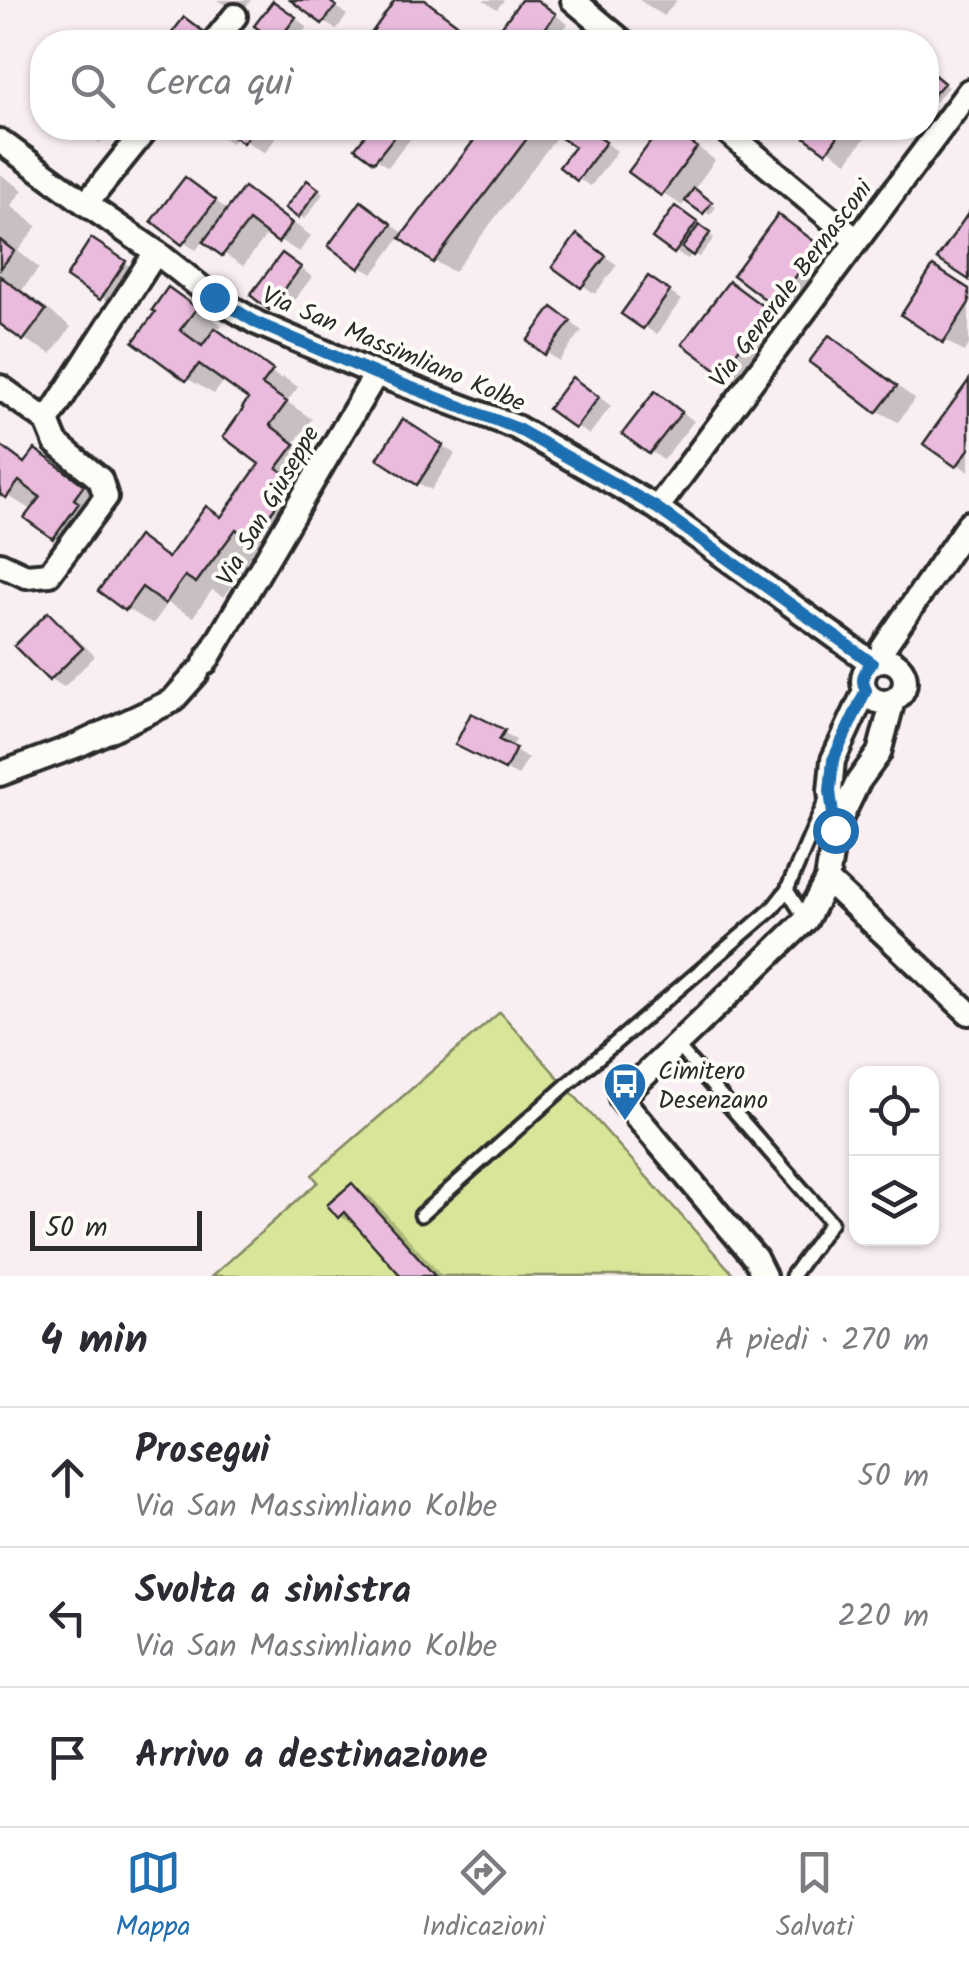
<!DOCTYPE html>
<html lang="it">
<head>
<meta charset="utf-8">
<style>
	body { margin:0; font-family:Kalam,sans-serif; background:#f7f7f7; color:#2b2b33 }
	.controls { position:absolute; right:30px; bottom:30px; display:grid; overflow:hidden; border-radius:20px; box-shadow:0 2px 8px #0004 }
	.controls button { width:90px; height:90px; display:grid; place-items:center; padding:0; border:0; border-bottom:2px solid #e1e1e2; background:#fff; color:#2b2b33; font:50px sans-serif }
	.scale { position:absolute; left:30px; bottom:25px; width:172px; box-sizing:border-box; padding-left:10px; border:5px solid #2b2b2b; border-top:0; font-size:28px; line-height:35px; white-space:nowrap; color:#2b2b2b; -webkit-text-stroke:8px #fdfcf7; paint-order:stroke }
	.stop { position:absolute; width:30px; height:30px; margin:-22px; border:8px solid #1f6fb2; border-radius:50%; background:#fff }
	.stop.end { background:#1f6fb2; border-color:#fff; box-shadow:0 2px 10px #0008 }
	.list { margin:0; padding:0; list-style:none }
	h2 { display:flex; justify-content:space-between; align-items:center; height:130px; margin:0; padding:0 40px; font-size:42px }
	h2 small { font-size:32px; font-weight:400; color:#7c7c81 }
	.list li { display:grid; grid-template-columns:65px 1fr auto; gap:30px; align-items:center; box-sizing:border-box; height:140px; padding:0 40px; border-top:2px solid #e1e1e2 }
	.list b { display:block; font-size:38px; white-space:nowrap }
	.list p { margin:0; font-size:32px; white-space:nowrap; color:#7c7c81 }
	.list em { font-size:32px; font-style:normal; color:#7c7c81 }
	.icon { flex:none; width:55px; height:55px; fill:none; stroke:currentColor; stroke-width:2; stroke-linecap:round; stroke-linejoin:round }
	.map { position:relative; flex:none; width:969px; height:1276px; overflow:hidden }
	.search { position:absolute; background:#fff; box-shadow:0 2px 8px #0004; left:30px; right:30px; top:30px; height:110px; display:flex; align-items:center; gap:25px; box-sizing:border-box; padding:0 35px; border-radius:40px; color:#7c7c81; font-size:38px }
	.sheet { height:550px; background:#fff }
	nav { display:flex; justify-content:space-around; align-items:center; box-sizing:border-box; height:140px; border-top:2px solid #e1e1e2; background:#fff; font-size:28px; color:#7c7c81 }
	nav a { display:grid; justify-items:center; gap:5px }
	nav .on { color:#1f6fb2 }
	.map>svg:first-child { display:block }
</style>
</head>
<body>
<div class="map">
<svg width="969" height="1276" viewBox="0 0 969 1276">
	<rect width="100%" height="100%" fill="#f9eff2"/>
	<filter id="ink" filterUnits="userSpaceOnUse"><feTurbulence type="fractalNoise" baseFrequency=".01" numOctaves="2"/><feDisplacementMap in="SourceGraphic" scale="20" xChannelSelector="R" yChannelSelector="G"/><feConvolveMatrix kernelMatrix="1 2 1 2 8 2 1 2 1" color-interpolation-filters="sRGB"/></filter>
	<g filter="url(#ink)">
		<path fill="#d8e699" stroke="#828862" stroke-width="2.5" d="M 500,1012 L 735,1276 L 212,1276 L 318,1182 L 312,1175 Z"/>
		<path fill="#0003" d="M 217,0 L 251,0 L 240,14 Z
			M 294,0 L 327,0 L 347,15 L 336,30 Z
			M 398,0 L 422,0 L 439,10 L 483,42 L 369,42 L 367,41 Z
			M 483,0 L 504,0 L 497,9 Z
			M 524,0 L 535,0 L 568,24 L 554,42 L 529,42 L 506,25 Z
			M 639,0 L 677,0 L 664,16 Z
			M 287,11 L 307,27 L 295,42 L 280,42 L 257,26 Z
			M 931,73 L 948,87 L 935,102 L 926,96 Z
			M 75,128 L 112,128 L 100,143 Z
			M 206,128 L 272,128 L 279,133 L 265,153 L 238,136 L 232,143 Z
			M 374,128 L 419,128 L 388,167 L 359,147 Z
			M 481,128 L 539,128 L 555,139 L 454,272 L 434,261 L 401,236 L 373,274 L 360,267 L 375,212 L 406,235 L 485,130 Z
			M 561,128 L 586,128 L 617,151 L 591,186 L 578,179 L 577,147 L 557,132 Z
			M 664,128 L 685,138 L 715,160 L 693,191 L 716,207 L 710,215 L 687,199 L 682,206 L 632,171 Z
			M 787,128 L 872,128 L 847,162 L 801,131 L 799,134 Z
			M 0,174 L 23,190 L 11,206 L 37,226 L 18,251 L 39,268 L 22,290 L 71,327 L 51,354 L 24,339 L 0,321 Z
			M 313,186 L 323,194 L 305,219 L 299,216 Z
			M 198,187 L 229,211 L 245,190 L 265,202 L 311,236 L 299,252 L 268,233 L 243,266 L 204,240 L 196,250 L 183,242 Z
			M 689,217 L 708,231 L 707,233 L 714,238 L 699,257 L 692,253 L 688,259 L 675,252 Z
			M 779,218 L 799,229 L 838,258 L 795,315 L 775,304 Z
			M 590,245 L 617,265 L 595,294 L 556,266 Z
			M 105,249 L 137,271 L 114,305 L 102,297 Z
			M 296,264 L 312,277 L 283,315 L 270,308 Z
			M 730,284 L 750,296 L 787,324 L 742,382 L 722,371 Z
			M 661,286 L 681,300 L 657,334 L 644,327 Z
			M 169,290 L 222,325 L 216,332 L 239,345 L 239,349 L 281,379 L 283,377 L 298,387 L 287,402 L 312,419 L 295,442 L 320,461 L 302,485 L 319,497 L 278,554 L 262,544 L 224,597 L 212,590 L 193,617 L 168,603 L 153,624 L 126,608 L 138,540 L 171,559 L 223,518 L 263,463 L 251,398 L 225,380 L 214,394 L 188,379 L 136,342 L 158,312 Z
			M 969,291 L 969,345 L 964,352 L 904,315 Z
			M 566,318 L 582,331 L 559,361 L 530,341 Z
			M 830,338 L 850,350 L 915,399 L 898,422 L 878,411 Z
			M 969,385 L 969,472 L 927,443 Z
			M 586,387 L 611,406 L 589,435 L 551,408 Z
			M 669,402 L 694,421 L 663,460 L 626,433 Z
			M 417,429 L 455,454 L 431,490 L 418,483 Z
			M 0,444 L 27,464 L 35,452 L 62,467 L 109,502 L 99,516 L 104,520 L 81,552 L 55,537 L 28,517 L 33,511 L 0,491 Z
			M 48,615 L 61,623 L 95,656 L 64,687 L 51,679 L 18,646 Z
			M 503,732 L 516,740 L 511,749 L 528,758 L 518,776 L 471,752 Z
			M 352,1187 L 372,1198 L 442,1276 L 404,1276 L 360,1228 L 340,1216 Z"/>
		<path fill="#ebbbdd" stroke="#2b2b2b" stroke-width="2.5" d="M 290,0 L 328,0 L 336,6 L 322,24 Z
			M 395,0 L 425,0 L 481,42 L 365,42 Z
			M 521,0 L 537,0 L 556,14 L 535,42 L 525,42 L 502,26 Z
			M 273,1 L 296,17 L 277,42 L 254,26 Z
			M 184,17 L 213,39 L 210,42 L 165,42 Z
			M 926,68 L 944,83 L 928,101 L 926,99 Z
			M 222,128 L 255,128 L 243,143 Z
			M 371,128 L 401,128 L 374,162 L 355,148 Z
			M 477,128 L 535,128 L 433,263 L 400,238 L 481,131 Z
			M 558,128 L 586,128 L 606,142 L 577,181 L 559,167 L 574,147 L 554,133 Z
			M 661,128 L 670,128 L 697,147 L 661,196 L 628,172 Z
			M 792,128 L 844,128 L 826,153 Z
			M 185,177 L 216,200 L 182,245 L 151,221 Z
			M 307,180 L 319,189 L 298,218 L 285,208 Z
			M 244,187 L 292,223 L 278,243 L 249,221 L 222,256 L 203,242 Z
			M 694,188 L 712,202 L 703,214 L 685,201 Z
			M 361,201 L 392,224 L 359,269 L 328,246 Z
			M 675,206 L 697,222 L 674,254 L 652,238 Z
			M 969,212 L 969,280 L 937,259 Z
			M 778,214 L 819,245 L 774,306 L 733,275 Z
			M 699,225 L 710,233 L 693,256 L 682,248 Z
			M 577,234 L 606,256 L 581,288 L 552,267 Z
			M 91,238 L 126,261 L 100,300 L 66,277 Z
			M 0,240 L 14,251 L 0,269 Z
			M 282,253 L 301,267 L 269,310 L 250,295 Z
			M 933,266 L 969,289 L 969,303 L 943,343 L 901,315 Z
			M 0,276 L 46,310 L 23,341 L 0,324 Z
			M 648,276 L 670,291 L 643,329 L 621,314 Z
			M 729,281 L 768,310 L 721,373 L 682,344 Z
			M 168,287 L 197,308 L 180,330 L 202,346 L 215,328 L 273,370 L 262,385 L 287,402 L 270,425 L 295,444 L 277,468 L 294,480 L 251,541 L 236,529 L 196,583 L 185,576 L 165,604 L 142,587 L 125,611 L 98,591 L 138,536 L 168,558 L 206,506 L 221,517 L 259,464 L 223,437 L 243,409 L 242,408 L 248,399 L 199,364 L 186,381 L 133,342 L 155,312 L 152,310 Z
			M 552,307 L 571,321 L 545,355 L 527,341 Z
			M 829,335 L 897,386 L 876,413 L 809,362 Z
			M 572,377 L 599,397 L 575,429 L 548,409 Z
			M 969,380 L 969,449 L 956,467 L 923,444 Z
			M 655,391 L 682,412 L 649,454 L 622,434 Z
			M 403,419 L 443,445 L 417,485 L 377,459 Z
			M 0,445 L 24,463 L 35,449 L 84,485 L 74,499 L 79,503 L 53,539 L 24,518 L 40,497 L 19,481 L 6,498 L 0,494 Z
			M 48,612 L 83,648 L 49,681 L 14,646 Z
			M 471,713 L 505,730 L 499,740 L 516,748 L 505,770 L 455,745 Z
			M 352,1183 L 435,1276 L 401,1276 L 344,1212 L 338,1218 L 327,1205 Z"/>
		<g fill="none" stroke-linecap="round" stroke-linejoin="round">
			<g stroke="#2b2b2b" stroke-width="19">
				<path id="lane" d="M 787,890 L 827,797
					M 677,1046 L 831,1222 L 792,1276
					M 421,1215 L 571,1081 L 772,909 L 787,890 L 806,920"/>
			</g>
			<g stroke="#2b2b2b" stroke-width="30">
				<path id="street" d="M 573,0 L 623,42
					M 214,42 L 235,16
					M 723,128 L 856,240
					M 0,141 L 86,204 L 156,252 L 213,297 L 257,323 L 376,374 L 516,427 L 657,508 L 872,663
					M 86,204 L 147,128
					M 0,387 L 47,421
					M 657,508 L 969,91
					M 0,564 L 26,576 L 49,574 L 106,497 L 100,479 L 56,443 L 47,421 L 156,252
					M 882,659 L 883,648 L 969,523
					M863 681a21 21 0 1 1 42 0a21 21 0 1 1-42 0Z
					M 205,663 L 376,374
					M 0,774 L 78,745 L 172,701 L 197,673
					M 835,830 L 830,791 L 833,760 L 865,691
					M 827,880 L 969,1013
					M 764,1276 L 755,1258 L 621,1098 L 806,920 L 827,880 L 835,830 L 858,782 L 879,753 L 893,700"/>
			</g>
			<use href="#lane" stroke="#fdfcf7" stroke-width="11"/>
			<use href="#street" stroke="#fdfcf7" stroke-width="22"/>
		</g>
	</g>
	<g fill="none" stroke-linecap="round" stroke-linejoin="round" filter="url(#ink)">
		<path stroke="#1f6fb2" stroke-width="12" d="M 214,297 L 257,323 L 376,374 L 516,428 L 657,508 L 872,663 C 864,671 860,680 866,690 L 833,760 L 830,791 L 835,830"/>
	</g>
	<defs>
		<g id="bus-pin" transform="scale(2.25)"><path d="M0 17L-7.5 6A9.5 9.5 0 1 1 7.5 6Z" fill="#1f6fb2" stroke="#fdfcf7"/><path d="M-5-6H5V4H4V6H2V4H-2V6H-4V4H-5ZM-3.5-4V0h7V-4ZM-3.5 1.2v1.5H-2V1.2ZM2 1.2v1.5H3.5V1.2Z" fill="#fff"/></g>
	</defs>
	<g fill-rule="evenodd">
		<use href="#bus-pin" x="625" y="1084"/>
	</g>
	<g text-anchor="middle" stroke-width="8" stroke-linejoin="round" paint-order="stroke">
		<g font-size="25" fill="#2b2b2b" stroke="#fdfcf7">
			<text transform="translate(790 283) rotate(-53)" y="9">Via Generale Bernasconi</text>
			<text transform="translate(394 348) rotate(23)" y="9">Via San Massimliano Kolbe</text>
			<text transform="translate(267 505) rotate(-60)" y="9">Via San Giuseppe</text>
		</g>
		<g font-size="25" fill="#2b2b2b" stroke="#fdfcf7" text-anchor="start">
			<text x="658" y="1079">Cimitero<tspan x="658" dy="29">Desenzano</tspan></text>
		</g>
	</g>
</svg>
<div class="controls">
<button><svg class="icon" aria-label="locate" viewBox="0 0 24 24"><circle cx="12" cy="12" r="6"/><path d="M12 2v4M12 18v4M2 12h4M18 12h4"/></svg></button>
<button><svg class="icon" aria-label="layers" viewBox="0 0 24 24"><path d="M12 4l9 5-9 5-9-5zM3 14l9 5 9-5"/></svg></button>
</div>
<div class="scale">50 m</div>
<div class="stop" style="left:835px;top:830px"></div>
<div class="stop end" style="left:214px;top:297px"></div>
<div class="search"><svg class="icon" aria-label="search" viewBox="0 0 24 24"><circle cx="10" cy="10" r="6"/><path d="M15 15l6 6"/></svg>Cerca qui</div>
</div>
<section class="sheet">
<h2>4 min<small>A piedi · 270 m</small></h2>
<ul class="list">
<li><svg class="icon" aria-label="ahead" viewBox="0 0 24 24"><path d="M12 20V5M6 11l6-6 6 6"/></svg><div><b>Prosegui</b><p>Via San Massimliano Kolbe</p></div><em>50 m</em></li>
<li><svg class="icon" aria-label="left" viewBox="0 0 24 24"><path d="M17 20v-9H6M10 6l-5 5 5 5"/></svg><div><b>Svolta a sinistra</b><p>Via San Massimliano Kolbe</p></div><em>220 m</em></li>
<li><svg class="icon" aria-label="arrive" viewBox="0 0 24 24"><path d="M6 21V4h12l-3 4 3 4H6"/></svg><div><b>Arrivo a destinazione</b></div></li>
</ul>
</section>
<nav>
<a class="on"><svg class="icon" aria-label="map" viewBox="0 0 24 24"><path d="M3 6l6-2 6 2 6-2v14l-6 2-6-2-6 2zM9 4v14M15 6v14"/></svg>Mappa</a>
<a><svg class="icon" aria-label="directions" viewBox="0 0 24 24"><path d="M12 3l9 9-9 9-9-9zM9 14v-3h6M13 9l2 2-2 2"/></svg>Indicazioni</a>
<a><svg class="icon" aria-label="saved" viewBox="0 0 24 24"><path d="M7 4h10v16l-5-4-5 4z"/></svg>Salvati</a>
</nav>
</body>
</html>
